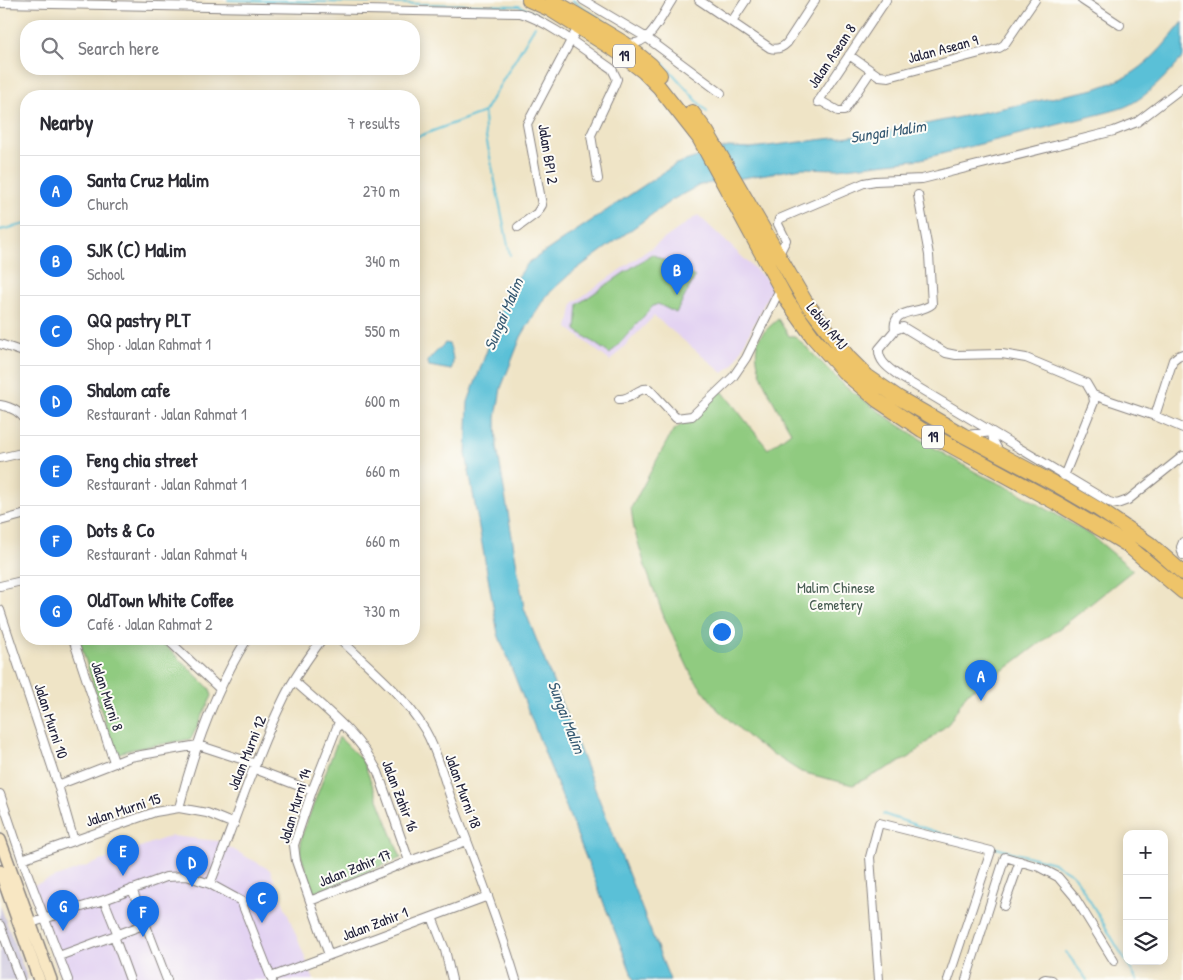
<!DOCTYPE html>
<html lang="en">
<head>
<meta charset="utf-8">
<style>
	body { margin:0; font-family:"Patrick Hand",sans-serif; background:#f7f7f7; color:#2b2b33 }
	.controls { position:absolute; right:15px; bottom:15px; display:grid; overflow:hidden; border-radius:10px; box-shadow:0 2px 12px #0003 }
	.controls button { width:45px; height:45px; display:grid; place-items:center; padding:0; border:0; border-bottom:1px solid #e1e1e2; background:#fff; color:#2b2b33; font:25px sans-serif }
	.you { position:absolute; left:721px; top:631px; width:18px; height:18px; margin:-12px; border:4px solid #fff; border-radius:50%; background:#1a73e8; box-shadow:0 0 0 8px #1a73e833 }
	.badge { display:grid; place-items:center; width:32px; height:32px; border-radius:50%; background:#1a73e8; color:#fff; font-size:16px; font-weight:700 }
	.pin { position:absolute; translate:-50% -41px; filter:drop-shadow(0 1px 2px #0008) }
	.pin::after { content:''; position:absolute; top:26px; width:18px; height:15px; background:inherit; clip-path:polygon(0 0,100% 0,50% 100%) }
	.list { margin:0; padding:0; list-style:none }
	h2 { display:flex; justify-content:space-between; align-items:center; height:65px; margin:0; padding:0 20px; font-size:21px }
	h2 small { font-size:16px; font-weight:400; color:#7c7c81 }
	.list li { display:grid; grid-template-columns:32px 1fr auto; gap:15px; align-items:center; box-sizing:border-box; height:70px; padding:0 20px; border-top:1px solid #e1e1e2 }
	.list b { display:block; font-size:19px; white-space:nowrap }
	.list p { margin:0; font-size:16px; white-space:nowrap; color:#7c7c81 }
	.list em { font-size:16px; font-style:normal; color:#7c7c81 }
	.icon { flex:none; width:28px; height:28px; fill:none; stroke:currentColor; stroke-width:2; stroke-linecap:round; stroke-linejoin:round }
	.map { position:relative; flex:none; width:1183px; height:980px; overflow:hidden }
	.search { position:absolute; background:#fff; box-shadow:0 2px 12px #0003; left:20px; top:20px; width:400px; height:55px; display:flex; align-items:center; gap:12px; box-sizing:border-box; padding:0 18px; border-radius:20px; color:#7c7c81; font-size:19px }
	.panel { position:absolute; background:#fff; box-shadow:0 2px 12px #0003; left:20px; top:90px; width:400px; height:555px; border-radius:20px }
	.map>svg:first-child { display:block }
</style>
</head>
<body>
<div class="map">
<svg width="1183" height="980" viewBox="0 0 1183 980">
	<rect width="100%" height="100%" fill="#fdfcf7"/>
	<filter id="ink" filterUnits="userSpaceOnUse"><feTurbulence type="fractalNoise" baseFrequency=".02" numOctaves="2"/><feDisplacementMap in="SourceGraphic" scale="10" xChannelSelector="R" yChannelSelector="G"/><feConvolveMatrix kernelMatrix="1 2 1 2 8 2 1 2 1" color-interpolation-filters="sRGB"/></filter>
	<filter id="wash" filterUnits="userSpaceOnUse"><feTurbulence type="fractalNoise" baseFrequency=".0096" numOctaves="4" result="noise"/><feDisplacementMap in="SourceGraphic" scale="20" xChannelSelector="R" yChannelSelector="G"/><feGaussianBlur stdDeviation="1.12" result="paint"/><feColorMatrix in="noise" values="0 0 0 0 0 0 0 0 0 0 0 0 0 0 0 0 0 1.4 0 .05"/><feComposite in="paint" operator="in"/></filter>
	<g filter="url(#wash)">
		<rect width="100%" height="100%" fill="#efe4c6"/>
		<path fill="#e3d3f2" d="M 698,215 L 773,286 L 734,364 L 723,373 L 654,316 L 610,361 L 568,328 L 573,303 Z
			M 171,836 L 218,841 L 270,870 L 314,980 L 62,980 L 28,887 Z"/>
		<path fill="#c6c0da" d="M 0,905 L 28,980 L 0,980 Z"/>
		<path fill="#90cb80" stroke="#59765e" d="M 652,254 L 695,277 L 676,313 L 658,304 L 653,306 L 610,354 L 576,330 L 578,304 Z
			M 778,319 L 789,336 L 795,336 L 846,387 L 894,422 L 944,454 L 979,474 L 1016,491 L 1091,535 L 1133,570 L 1073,618 L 1008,667 L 967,693 L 949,723 L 910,757 L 853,785 L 801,772 L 754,742 L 718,710 L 692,676 L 664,617 L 646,569 L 634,529 L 631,508 L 672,432 L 722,391 L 768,449 L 791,432 C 779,411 747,363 759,339 C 762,332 772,325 778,319 Z
			M 79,639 L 159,639 L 210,689 L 212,696 L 191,739 L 128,750 L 115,755 Z
			M 339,737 L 363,761 L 401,858 L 314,893 L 300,853 L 302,835 Z"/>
		<path fill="#5ac0d7" stroke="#3e7189" d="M 1183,22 L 1183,57 C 1168,74 1151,93 1131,104 C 1124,108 1115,110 1108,112 L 921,159 L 837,169 L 802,168 L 700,185 L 672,200 L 570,274 L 545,297 L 521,337 L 501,388 L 496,418 L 497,447 L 524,608 L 670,980 L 634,980 L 498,634 L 466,454 L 468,402 L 509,290 L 528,263 L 676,164 L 728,147 L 751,148 L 892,131 L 1095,89 C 1108,84 1122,80 1134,72 C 1154,59 1168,40 1183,22 Z
			M 445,343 L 449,344 C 452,352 455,361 451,370 L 429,366 L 427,361 Z"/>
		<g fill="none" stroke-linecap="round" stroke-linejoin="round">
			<path stroke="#5ac0d7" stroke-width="2" d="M 228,0 L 519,6 L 540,16
				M 572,0 L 631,40
				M 645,51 L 665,65 L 707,112
				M 414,138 L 484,112
				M 0,230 L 26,224
				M 510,255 L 485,132 L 484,112 L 535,26
				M 883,814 L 942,834 L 1054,863 L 1075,876 L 1137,980
				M 1066,952 L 1087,980"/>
		</g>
	</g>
	<g filter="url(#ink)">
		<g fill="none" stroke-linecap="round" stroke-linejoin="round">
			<g stroke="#888380" stroke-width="10">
				<path id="minor" d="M 583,0 L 647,38 L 721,93
					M 699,0 L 770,48 C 776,50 782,48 787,43 L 815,0
					M 1082,0 L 1120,25
					M 0,3 L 520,13 C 548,21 587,52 612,69 L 617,79 L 615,84 L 591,135 L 598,179
					M 732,21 L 746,0
					M 627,43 C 649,48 662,15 672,0
					M 849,55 L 879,76 L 889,77 L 999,48 L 1004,45 L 1035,0
					M 819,100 L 838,111 L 844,111 L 871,71
					M 818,102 L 886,0
					M 918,195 L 929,255 L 932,304 C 920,315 891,307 895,330 L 879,349 C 878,362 890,369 899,376 L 1109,502 L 1117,504 L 1128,500 L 1183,456
					M 518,227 L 537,213 L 542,205 L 527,124 L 578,27
					M 779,254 L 786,240 L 778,224 L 779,219 L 864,183 L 875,181 L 922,179 L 1114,131 L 1137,122 L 1183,87
					M 895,330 L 903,327 L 946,353 L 956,355 L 1002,354 L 1026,358 L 1086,383 L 1093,395 L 1094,402 L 1064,476
					M 0,344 L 26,353
					M 1093,395 L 1155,416 L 1183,428
					M 619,399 C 632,400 637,387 649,389 L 676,418 L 692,416 L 733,377 L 746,358 L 781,287
					M 0,405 C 11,407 20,411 26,421
					M 1155,416 L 1173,360 L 1178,356 L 1183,354
					M 967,435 L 992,432 L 993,440 L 999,452
					M 0,458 L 26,452
					M 0,521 L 26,514
					M 1183,542 L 1181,547 L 1183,555
					M 0,586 L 26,580
					M 0,610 L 58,785 L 74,841
					M 73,639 L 114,762
					M 167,639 L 220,689
					M 340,639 C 369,667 404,695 425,730 C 438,752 443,778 452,801 C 474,860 498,919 516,980
					M 294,681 C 324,708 360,735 378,772 L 409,861
					M 255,769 L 312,791
					M 58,785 L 130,757 L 198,745 L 256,764
					M 0,794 L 22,859 L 68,980
					M 179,808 C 194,749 215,690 247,639
					M 22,859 L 155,812 L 179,808 L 207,813 L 234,824
					M 210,884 C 235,822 255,756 285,696 C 295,676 309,657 322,639
					M 132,889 L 167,980
					M 104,900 L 118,935
					M 310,901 L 409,861 L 467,841
					M 1004,906 L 1020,861
					M 432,917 L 445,950 L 452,980
					M 31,923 L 104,900 L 166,877 L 187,876 L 210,884 L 241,901 L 272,980
					M 0,925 L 20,980
					M 114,936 L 130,980
					M 329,955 L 296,861 L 294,845 L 312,791 L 339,722
					M 59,956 L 146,924
					M 271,977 L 488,896
					M 879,980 L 870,857 L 879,823 L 991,851 L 948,980
					M 966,980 L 1005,857 L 1039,867 L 1058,877 L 1074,896 L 1114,961
					M 1043,980 L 1045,979 L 1052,980"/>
			</g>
			<g stroke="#888380" stroke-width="14">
				<path id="secondary" d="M 0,840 L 51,980
					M 0,871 L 39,980"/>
			</g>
			<g stroke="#888380" stroke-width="16">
				<path id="trunk" d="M 529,0 L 551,10 L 618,52 L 644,72 L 659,87 L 699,138 L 788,302 L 813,337 L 844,372 L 877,400 L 922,430 L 1062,506 L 1126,544 L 1183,592
					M 552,0 L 624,43 L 651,65 L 660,75
					M 692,112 L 707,132 L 805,301 L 849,358 L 867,376 L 899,398 L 963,435 L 1057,485 L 1098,509 L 1150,544 L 1183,573"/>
			</g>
			<use href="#minor" stroke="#fff" stroke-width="8"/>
			<use href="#secondary" stroke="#f8e7c3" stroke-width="11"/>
			<use href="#trunk" stroke="#eec469" stroke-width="14"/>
		</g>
	</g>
	<g text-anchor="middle" stroke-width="4" stroke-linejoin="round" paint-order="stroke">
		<g fill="#fdfcf7" stroke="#646373" stroke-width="1">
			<rect x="613" y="44.5" width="22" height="23" rx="4"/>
			<rect x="922" y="425.5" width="22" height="23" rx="4"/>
		</g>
		<g font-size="14" font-weight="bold" fill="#22223b">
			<text x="624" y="61">19</text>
			<text x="933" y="442">19</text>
		</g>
		<g font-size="15" fill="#22223b" stroke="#fdfcf7">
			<text transform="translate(943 49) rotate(-15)" y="5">Jalan Asean 9</text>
			<text transform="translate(832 56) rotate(-56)" y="5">Jalan Asean 8</text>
			<text transform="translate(548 154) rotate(81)" y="5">Jalan BPI 2</text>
			<text transform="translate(827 326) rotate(51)" y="5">Lebuh AMJ</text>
			<text transform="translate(107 696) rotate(72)" y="5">Jalan Murni 8</text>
			<text transform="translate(51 721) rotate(72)" y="5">Jalan Murni 10</text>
			<text transform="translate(247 753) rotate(-68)" y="5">Jalan Murni 12</text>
			<text transform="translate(463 791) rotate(70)" y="5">Jalan Murni 18</text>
			<text transform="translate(400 796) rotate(69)" y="5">Jalan Zahir 16</text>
			<text transform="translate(295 806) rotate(-73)" y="5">Jalan Murni 14</text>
			<text transform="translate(123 810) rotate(-18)" y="5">Jalan Murni 15</text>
			<text transform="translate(355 868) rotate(-22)" y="5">Jalan Zahir 17</text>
			<text transform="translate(375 924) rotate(-21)" y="5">Jalan Zahir 1</text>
		</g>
		<g font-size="15" fill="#485d53" stroke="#fdfcf7">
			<text x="836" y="593">Malim Chinese<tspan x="836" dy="17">Cemetery</tspan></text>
		</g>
		<g font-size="16" font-style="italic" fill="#365972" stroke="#fdfcf7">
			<text transform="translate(888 131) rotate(-9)" y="6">Sungai Malim</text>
			<text transform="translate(503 314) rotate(-67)" y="6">Sungai Malim</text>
			<text transform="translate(567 717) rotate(69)" y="6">Sungai Malim</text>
		</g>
	</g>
</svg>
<div class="controls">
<button>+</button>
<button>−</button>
<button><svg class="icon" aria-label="layers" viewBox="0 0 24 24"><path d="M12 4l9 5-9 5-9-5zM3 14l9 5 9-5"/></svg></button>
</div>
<div class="you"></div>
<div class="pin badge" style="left:981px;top:701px">A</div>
<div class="pin badge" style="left:677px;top:295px">B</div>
<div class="pin badge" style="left:262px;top:923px">C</div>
<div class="pin badge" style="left:192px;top:887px">D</div>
<div class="pin badge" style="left:123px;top:876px">E</div>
<div class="pin badge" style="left:143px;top:937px">F</div>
<div class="pin badge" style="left:63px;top:931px">G</div>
<div class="search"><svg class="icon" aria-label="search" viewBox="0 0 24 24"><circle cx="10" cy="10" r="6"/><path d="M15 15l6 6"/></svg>Search here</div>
<section class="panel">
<h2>Nearby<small>7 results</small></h2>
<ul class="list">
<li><span class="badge">A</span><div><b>Santa Cruz Malim</b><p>Church</p></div><em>270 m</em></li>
<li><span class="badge">B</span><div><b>SJK (C) Malim</b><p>School</p></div><em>340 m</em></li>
<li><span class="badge">C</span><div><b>QQ pastry PLT</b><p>Shop · Jalan Rahmat 1</p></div><em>550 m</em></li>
<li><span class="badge">D</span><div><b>Shalom cafe</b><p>Restaurant · Jalan Rahmat 1</p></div><em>600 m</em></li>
<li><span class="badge">E</span><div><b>Feng chia street</b><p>Restaurant · Jalan Rahmat 1</p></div><em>660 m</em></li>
<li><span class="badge">F</span><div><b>Dots &amp; Co</b><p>Restaurant · Jalan Rahmat 4</p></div><em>660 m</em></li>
<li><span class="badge">G</span><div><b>OldTown White Coffee</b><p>Café · Jalan Rahmat 2</p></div><em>730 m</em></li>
</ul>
</section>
</div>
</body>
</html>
